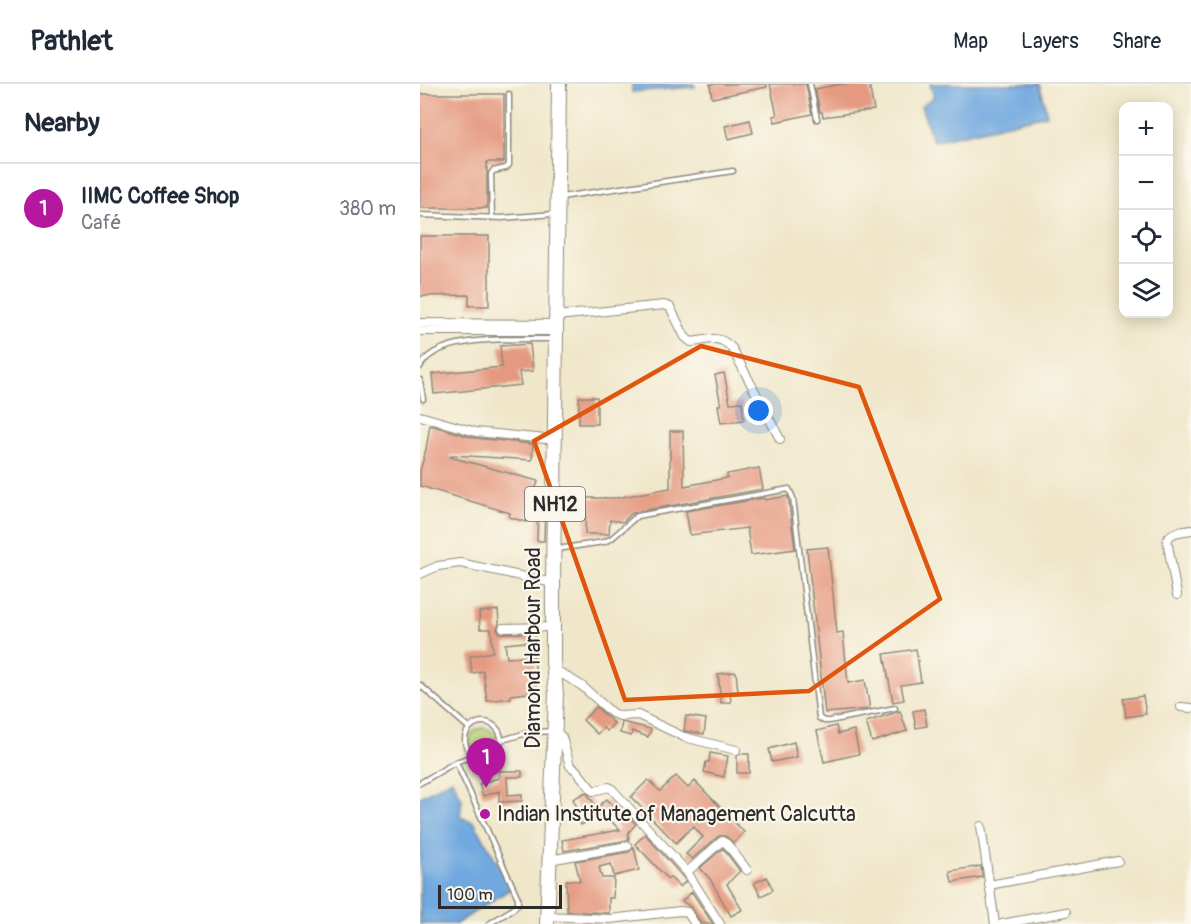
<!DOCTYPE html>
<html lang="en">
<head>
<meta charset="utf-8">
<style>
	body { margin:0; font-family:Pangolin,sans-serif; background:#f6f6f7; color:#1f2937 }
	.controls { position:absolute; right:18px; top:18px; display:grid; overflow:hidden; border-radius:12px; box-shadow:0 3px 15px #0003 }
	.controls button { width:54px; height:54px; display:grid; place-items:center; padding:0; border:0; border-bottom:2px solid #e0e1e3; background:#fff; color:#1f2937; font:30px sans-serif }
	.scale { position:absolute; left:18px; bottom:15px; width:124px; box-sizing:border-box; padding-left:6px; border:3px solid #2b2b2b; border-top:0; font-size:16px; line-height:21px; white-space:nowrap; color:#2b2b2b; -webkit-text-stroke:4px #fbf7ec; paint-order:stroke }
	.you { position:absolute; left:339px; top:327px; width:21px; height:21px; margin:-15px; border:4px solid #fff; border-radius:50%; background:#1a73e8; box-shadow:0 0 0 9px #1a73e833 }
	.badge { display:grid; place-items:center; width:39px; height:39px; border-radius:50%; background:#b5179e; color:#fff; font-size:20px; font-weight:700 }
	.pin { position:absolute; translate:-50% -50px; filter:drop-shadow(0 2px 3px #0008) }
	.pin::after { content:''; position:absolute; top:32px; width:21px; height:18px; background:inherit; clip-path:polygon(0 0,100% 0,50% 100%) }
	.list { margin:0; padding:0; list-style:none }
	h2 { display:flex; justify-content:space-between; align-items:center; height:78px; margin:0; padding:0 24px; font-size:26px }
	h2 small { font-size:20px; font-weight:400; color:#747a83 }
	.list li { display:grid; grid-template-columns:39px 1fr auto; gap:18px; align-items:center; box-sizing:border-box; height:90px; padding:0 24px; border-top:2px solid #e0e1e3 }
	.list b { display:block; font-size:22px; white-space:nowrap }
	.list p { margin:0; font-size:20px; white-space:nowrap; color:#747a83 }
	.list em { font-size:20px; font-style:normal; color:#747a83 }
	.icon { flex:none; width:33px; height:33px; fill:none; stroke:currentColor; stroke-width:2; stroke-linecap:round; stroke-linejoin:round }
	.map { position:relative; flex:none; width:771px; height:840px; overflow:hidden }
	header { display:flex; align-items:center; gap:36px; box-sizing:border-box; height:84px; padding:0 30px; background:#fff; border-bottom:2px solid #e0e1e3 }
	header strong { font-size:28px }
	nav { display:flex; gap:33px; margin-inline-start:auto; font-size:21px }
	main { display:flex }
	aside { flex:1; background:#fff }
	.map>svg:first-child { display:block }
</style>
</head>
<body>
<header>
<strong>Pathlet</strong>
<nav><a>Map</a><a>Layers</a><a>Share</a></nav>
</header>
<main>
<aside>
<h2>Nearby<small></small></h2>
<ul class="list">
<li><span class="badge">1</span><div><b>IIMC Coffee Shop</b><p>Café</p></div><em>380 m</em></li>
</ul>
</aside>
<div class="map">
<svg width="771" height="840" viewBox="0 0 771 840">
	<rect width="100%" height="100%" fill="#fbf7ec"/>
	<filter id="ink" filterUnits="userSpaceOnUse"><feTurbulence type="fractalNoise" baseFrequency=".0167" numOctaves="2"/><feDisplacementMap in="SourceGraphic" scale="12" xChannelSelector="R" yChannelSelector="G"/><feConvolveMatrix kernelMatrix="1 2 1 2 8 2 1 2 1" color-interpolation-filters="sRGB"/></filter>
	<filter id="wash" filterUnits="userSpaceOnUse"><feTurbulence type="fractalNoise" baseFrequency=".008" numOctaves="4" result="noise"/><feDisplacementMap in="SourceGraphic" scale="24" xChannelSelector="R" yChannelSelector="G"/><feGaussianBlur stdDeviation="1.35" result="paint"/><feColorMatrix in="noise" values="0 0 0 0 0 0 0 0 0 0 0 0 0 0 0 0 0 1.4 0 .05"/><feComposite in="paint" operator="in"/></filter>
	<g filter="url(#wash)">
		<rect width="100%" height="100%" fill="#f0e7ca"/>
		<path fill="#b7d177" stroke="#717e51" stroke-width="1.5" d="M50 657a13 13 0 1 1 26 0a13 13 0 1 1-26 0Z"/>
		<path fill="#70a8df" stroke="#4e6a85" stroke-width="1.5" d="M 212,0 L 274,0 L 275,3 L 212,8 Z
			M 510,0 L 620,0 L 627,31 L 513,57 L 501,22 L 514,13 Z
			M 32,695 L 42,715 L 40,733 L 54,738 L 92,804 L 36,840 L 0,840 L 0,713 Z"/>
		<g id="blocks">
			<path fill="#e59980" d="M 290,0 L 347,0 L 347,3 L 292,14 Z
				M 350,0 L 386,0 L 392,30 L 355,38 L 353,32 L 357,31 Z
				M 421,0 L 449,0 L 454,26 L 403,33 L 402,28 L 400,28 L 395,5 Z
				M 0,10 L 84,10 L 84,78 L 67,78 L 67,124 L 0,124 Z
				M 330,36 L 333,49 L 308,55 L 305,42 Z
				M 0,152 L 69,152 L 69,222 L 49,222 L 49,211 L 0,212 Z
				M 110,260 L 113,287 L 99,288 L 101,301 L 14,310 L 12,290 L 82,283 L 80,262 Z
				M 304,289 L 310,319 L 322,318 L 324,336 L 301,339 L 298,321 L 301,321 L 295,291 Z
				M 159,313 L 177,313 L 177,340 L 159,340 Z
				M 10,341 L 55,354 L 113,360 L 112,376 L 31,371 L 30,373 L 118,397 L 106,438 L 89,433 L 90,429 L 0,402 L 0,387 L 6,365 Z
				M 250,347 L 263,347 L 264,402 L 307,394 L 307,390 L 339,384 L 343,405 L 216,428 L 211,430 L 203,438 L 190,436 L 189,450 L 165,450 L 166,414 L 197,414 L 250,404 Z
				M 368,412 L 375,465 L 331,471 L 327,444 L 270,451 L 266,427 L 344,414 L 345,416 Z
				M 118,421 L 125,421 L 124,457 L 117,457 Z
				M 408,463 L 417,549 L 423,548 L 428,599 L 445,596 L 450,625 L 405,629 L 387,465 Z
				M 78,526 L 79,539 L 77,545 L 80,549 L 115,549 L 115,557 L 85,560 L 87,574 L 114,572 L 117,608 L 91,611 L 91,614 L 67,617 L 63,587 L 52,589 L 50,572 L 73,568 L 71,545 L 60,545 L 59,528 Z
				M 496,565 L 501,598 L 481,601 L 484,616 L 473,618 L 464,570 Z
				M 316,588 L 318,608 L 310,609 L 311,618 L 301,619 L 298,590 Z
				M 723,612 L 726,630 L 706,633 L 703,615 Z
				M 176,623 L 194,639 L 187,647 L 183,644 L 177,650 L 163,636 Z
				M 504,625 L 507,642 L 496,644 L 493,627 Z
				M 480,627 L 487,647 L 452,658 L 446,638 Z
				M 266,632 L 286,635 L 284,650 L 264,647 Z
				M 202,638 L 231,645 L 228,653 L 212,647 L 211,652 L 200,649 Z
				M 416,642 L 418,650 L 434,646 L 439,670 L 404,678 L 397,647 Z
				M 374,658 L 377,673 L 352,678 L 349,665 Z
				M 290,669 L 308,672 L 304,693 L 284,688 L 286,678 L 289,678 Z
				M 320,670 L 329,670 L 329,689 L 317,689 L 317,672 Z
				M 79,687 L 102,687 L 102,693 L 87,693 L 88,711 L 102,710 L 102,717 L 79,718 L 79,707 L 63,712 L 59,700 L 79,694 Z
				M 256,692 L 268,704 L 275,697 L 324,748 L 314,759 L 305,752 L 299,752 L 272,775 L 266,770 L 283,753 L 273,742 L 256,759 L 211,713 L 228,696 L 240,707 Z
				M 166,708 L 177,724 L 187,715 L 207,736 L 210,734 L 216,740 L 208,749 L 209,756 L 144,767 L 142,756 L 200,746 L 183,729 L 161,741 L 155,729 L 159,727 L 153,715 Z
				M 225,750 L 262,792 L 266,797 L 260,803 L 250,793 L 248,795 L 215,760 Z
				M 214,763 L 219,786 L 194,792 L 191,780 L 179,783 L 182,794 L 194,794 L 193,814 L 189,814 L 189,829 L 147,827 L 146,796 L 160,797 L 155,777 L 209,768 Z
				M 303,764 L 320,787 L 307,800 L 322,826 L 311,832 L 290,795 L 280,784 Z
				M 561,782 L 562,793 L 532,798 L 530,787 Z
				M 347,793 L 353,806 L 341,812 L 334,799 Z
				M 272,808 L 274,811 L 293,840 L 281,840 L 272,824 L 262,817 Z"/>
		</g>
	</g>
	<g filter="url(#ink)">
		<use href="#blocks" fill-opacity="0" stroke="#8e897a" stroke-width="1.5"/>
		<g fill="none" stroke-linecap="round" stroke-linejoin="round">
			<g stroke="#8e897a" stroke-width="7">
				<path id="lane" d="M 390,0 L 397,35
					M 141,113 L 313,87
					M 0,131 L 82,134 L 134,130
					M 72,134 L 71,90 L 73,87 L 86,84 L 89,81 L 89,10
					M 0,283 C 16,249 100,256 133,255
					M 0,296 L 3,315
					M 137,465 L 184,458 L 192,454 L 217,432 L 369,405 L 373,414 L 399,634 L 404,637 L 409,637 L 475,624
					M 0,601 L 49,644
					M45 656a18 18 0 1 1 36 0a18 18 0 1 1-36 0Z
					M 82,656 L 107,649 L 131,647
					M 36,678 L 98,814 L 98,820 L 93,825 L 69,840
					M 0,699 L 36,678 L 52,672"/>
			</g>
			<g stroke="#8e897a" stroke-width="10">
				<path id="street" d="M 137,232 L 244,221 L 250,223 L 265,253 L 271,258 C 289,257 297,249 312,264 L 360,355
					M 0,239 L 137,240
					M 0,247 L 137,247
					M 0,332 L 56,348 L 136,356
					M 0,490 L 18,482 L 40,479 L 133,499
					M 757,511 L 747,456 C 751,447 762,448 771,446
					M 83,544 L 133,543
					M 134,585 L 162,602 L 192,629 L 200,632 L 218,631 L 264,653 L 316,666
					M 761,623 L 771,624
					M 135,647 L 142,653 L 150,682 L 156,686 L 173,707 L 189,703 L 192,705 L 267,788 L 300,840
					M 561,742 L 575,840
					M 129,776 L 208,762
					M 267,788 L 302,757 L 307,760 L 327,786
					M 569,801 L 698,777
					M 127,832 L 190,835 L 260,827 L 267,828 L 275,840
					M 582,840 L 646,828"/>
			</g>
			<g stroke="#8e897a" stroke-width="16">
				<path id="highway" d="M 127,840 L 136,610 L 133,577 L 133,499 L 139,0"/>
			</g>
			<use href="#lane" stroke="#fff" stroke-width="4"/>
			<use href="#street" stroke="#fff" stroke-width="8"/>
			<use href="#highway" stroke="#fff" stroke-width="14"/>
		</g>
	</g>
	<path fill="none" stroke="#df570e" stroke-width="4.5" stroke-linejoin="round" d="M 281,262 L 439,303 L 520,515 L 389,607 L 205,616 L 114,357 Z"/>
	<circle fill="#b5179e" stroke="#fbf7ec" stroke-width="2" cx="65" cy="730" r="6"/>
	<g text-anchor="middle" stroke-width="4.5" stroke-linejoin="round" paint-order="stroke">
		<rect fill="#fbf7ec" stroke="#696865" stroke-width="1.5" x="105" y="403" width="60" height="34" rx="4.5"/>
		<g font-size="20" font-weight="bold" fill="#2b2b2b">
			<text x="135" y="427">NH12</text>
		</g>
		<g font-size="21" fill="#2b2b2b" stroke="#fbf7ec">
			<text transform="translate(113 564) rotate(-90)" y="7">Diamond Harbour Road</text>
		</g>
		<g font-size="21" fill="#2b2b2b" stroke="#fbf7ec" text-anchor="start">
			<text x="77" y="737">Indian Institute of Management Calcutta</text>
		</g>
	</g>
</svg>
<div class="controls">
<button>+</button>
<button>−</button>
<button><svg class="icon" aria-label="locate" viewBox="0 0 24 24"><circle cx="12" cy="12" r="6"/><path d="M12 2v4M12 18v4M2 12h4M18 12h4"/></svg></button>
<button><svg class="icon" aria-label="layers" viewBox="0 0 24 24"><path d="M12 4l9 5-9 5-9-5zM3 14l9 5 9-5"/></svg></button>
</div>
<div class="scale">100 m</div>
<div class="you"></div>
<div class="pin badge" style="left:66px;top:704px">1</div>
</div>
</main>
</body>
</html>
